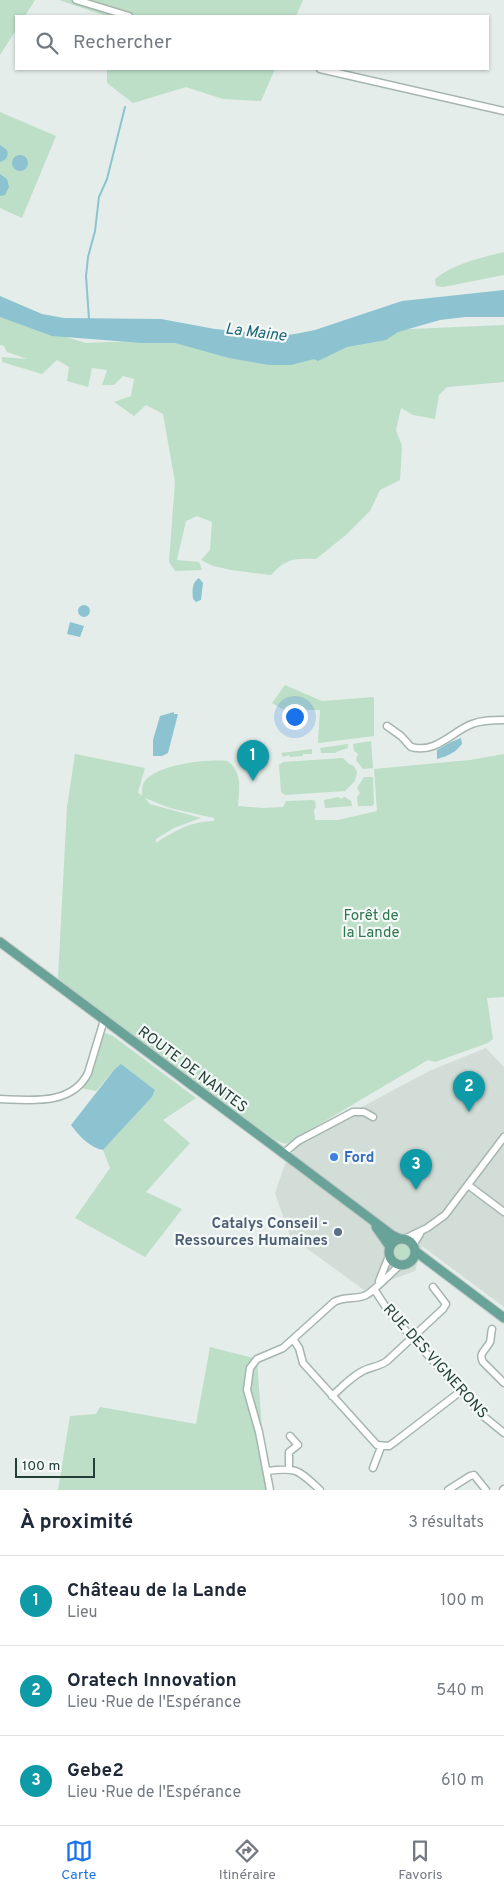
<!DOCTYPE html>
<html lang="fr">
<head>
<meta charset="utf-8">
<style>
	body { margin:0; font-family:Overpass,sans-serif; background:#f6f6f7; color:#1f2937 }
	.scale { position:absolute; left:15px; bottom:12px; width:80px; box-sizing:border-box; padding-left:5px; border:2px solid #233f38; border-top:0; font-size:14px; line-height:18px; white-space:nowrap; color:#233f38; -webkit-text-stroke:4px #f4f9f7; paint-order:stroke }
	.you { position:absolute; left:294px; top:716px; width:18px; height:18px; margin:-12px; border:4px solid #fff; border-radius:50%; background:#1a73e8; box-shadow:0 0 0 8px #1a73e833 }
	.badge { display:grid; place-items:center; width:32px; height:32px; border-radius:50%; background:#1a73e8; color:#fff; font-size:16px; font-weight:700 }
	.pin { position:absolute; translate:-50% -41px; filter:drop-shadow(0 1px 2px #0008) }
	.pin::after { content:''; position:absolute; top:26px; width:18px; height:15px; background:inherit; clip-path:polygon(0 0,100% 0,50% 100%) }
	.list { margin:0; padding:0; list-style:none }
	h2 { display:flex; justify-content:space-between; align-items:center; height:65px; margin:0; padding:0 20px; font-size:21px }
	h2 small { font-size:16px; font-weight:400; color:#747a83 }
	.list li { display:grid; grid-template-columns:32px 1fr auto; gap:15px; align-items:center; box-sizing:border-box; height:90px; padding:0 20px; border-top:1px solid #e0e1e3 }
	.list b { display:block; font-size:19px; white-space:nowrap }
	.list p { margin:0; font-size:16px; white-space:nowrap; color:#747a83 }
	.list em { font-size:16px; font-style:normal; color:#747a83 }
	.icon { flex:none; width:28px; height:28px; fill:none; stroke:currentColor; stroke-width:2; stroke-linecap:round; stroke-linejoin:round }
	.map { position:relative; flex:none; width:504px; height:1490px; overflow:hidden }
	.search { position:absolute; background:#fff; box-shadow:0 1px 4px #0004; left:15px; right:15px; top:15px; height:55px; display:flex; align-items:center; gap:12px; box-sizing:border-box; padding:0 18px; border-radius:0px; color:#747a83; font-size:19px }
	.sheet { height:335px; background:#fff }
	nav { display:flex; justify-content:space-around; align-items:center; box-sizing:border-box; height:70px; border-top:1px solid #e0e1e3; background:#fff; font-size:14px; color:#747a83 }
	nav a { display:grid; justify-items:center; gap:2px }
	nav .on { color:#1a73e8 }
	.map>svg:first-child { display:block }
</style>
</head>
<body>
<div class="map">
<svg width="504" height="1490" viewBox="0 0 504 1490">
	<rect width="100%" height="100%" fill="#e4ede9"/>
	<path fill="#d2ddd8" d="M 486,1048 L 504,1067 L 504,1307 L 422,1246 L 415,1271 L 364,1290 L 290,1236 L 275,1193 L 285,1164 L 299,1144 L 347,1115 L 429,1071 Z"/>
	<path fill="#bddec7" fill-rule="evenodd" d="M 0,0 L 35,0 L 25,16 L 16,16 L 16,30 L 0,55 Z
		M 59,0 L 303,0 L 296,16 L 106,16 Z
		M 107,69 L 275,69 L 261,101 L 223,99 L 186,87 L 133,103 L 107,83 Z
		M 0,112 L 56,136 L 22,218 L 0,208 Z
		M 504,252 L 504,275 L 443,287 L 436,286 L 435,279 C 455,263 480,258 504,252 Z
		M 0,317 L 86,343 L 504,325 L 504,382 L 447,387 L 439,395 L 435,419 L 413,415 L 401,408 L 396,430 L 402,446 L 400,480 L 380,490 L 370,511 L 346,535 L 316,559 C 294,558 286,559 271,575 L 231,570 L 213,566 L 201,560 L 210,550 L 212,522 L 197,516 L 186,521 L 177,560 L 199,562 L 202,570 L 175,571 L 169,562 L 175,482 L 163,414 L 146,405 L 134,416 L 114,402 L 131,396 L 134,379 L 123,376 L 114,385 L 102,385 L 107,370 L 92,368 L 88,387 L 67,381 L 69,367 L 57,360 L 42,374 L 2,362 L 2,357 L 27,359 L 7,352 L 4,346 L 0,345 Z
		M 285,685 L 322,701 L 374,697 L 374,736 L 318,743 L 320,710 L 284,710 L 272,703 Z
		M 371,741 L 373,768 L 363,769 L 356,760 L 358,754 L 354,751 L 353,744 Z
		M 348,744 L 348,748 L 336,752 L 336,753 L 321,753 L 320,748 Z
		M 312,749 L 312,754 L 303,754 L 303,756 L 290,757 L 289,755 L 283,757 L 281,753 Z
		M 75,754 L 145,768 L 138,792 L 142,796 C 142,792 142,788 143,784 C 153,764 208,759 227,761 C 243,771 239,790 238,806 L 262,808 L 283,807 L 286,801 L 313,800 L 315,801 L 316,808 L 314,809 L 315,820 L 338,820 L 377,811 L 374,769 L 470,760 L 504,754 L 504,997 L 487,998 L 493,1039 L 488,1043 L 435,1062 L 428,1060 L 286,1144 L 275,1140 L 101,1018 L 58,978 L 67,807 ZM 145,798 L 170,808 L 214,818 L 214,821 C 192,821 174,831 156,843 L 156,839 L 174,828 L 201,818 L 150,804 Z
		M 343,758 L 349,764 L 354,766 L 357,772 L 355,781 L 345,791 L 285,795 L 281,792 L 279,765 L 283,762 Z
		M 364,777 L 373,777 L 374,804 L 372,806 L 358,806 L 357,797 L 360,793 L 357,788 Z
		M 339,797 L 340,799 L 345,797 L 351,801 L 352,806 L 325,808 L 324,800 Z
		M 103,1032 L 113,1036 L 196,1098 L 163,1120 L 190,1143 L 146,1192 L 182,1209 L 145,1257 L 75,1218 L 110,1168 L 103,1150 L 152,1097 L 155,1090 L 114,1070 L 96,1091 L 81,1088 L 89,1078 Z
		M393 1252a9 9 0 1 1 18 0a9 9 0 1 1-18 0Z
		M 210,1347 L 257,1359 L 266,1490 L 58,1490 L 70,1416 L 96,1414 L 100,1407 L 196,1424 Z"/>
	<path fill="#8dc3d1" d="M 0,145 L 7,150 C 9,156 6,161 0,162 Z
		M12 163a8 8 0 1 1 16 0a8 8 0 1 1-16 0Z
		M 0,174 L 7,179 L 9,187 L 5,195 L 0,196 Z
		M 504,290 L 504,317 L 465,317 L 440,320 L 398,332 L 386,340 L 347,347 L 318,361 L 314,359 L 291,365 L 269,365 L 229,358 L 175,343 L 142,343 L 52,336 L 0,317 L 0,296 L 42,314 L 64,318 L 161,319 L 215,329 L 285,336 L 315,330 L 402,301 Z
		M 199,578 L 203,583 L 201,600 L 196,602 L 193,599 C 192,591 192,582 199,578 Z
		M78 611a6 6 0 1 1 12 0a6 6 0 1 1-12 0Z
		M 70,622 L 84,626 L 80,637 L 67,634 Z
		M 174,712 L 174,714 L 178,714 L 168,753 L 162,756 L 153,756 L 153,740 L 160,716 Z
		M 461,738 L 462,744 C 455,753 448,756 437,759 L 437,750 L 451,742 Z
		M 121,1064 L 155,1090 L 152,1097 L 103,1150 C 90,1148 78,1135 71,1125 L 114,1070 Z"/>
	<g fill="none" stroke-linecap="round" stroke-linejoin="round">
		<path stroke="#8dc3d1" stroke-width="2" d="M 89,319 L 86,276 L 88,257 L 95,231 L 99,197 L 107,179 L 125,107"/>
		<g stroke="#a6b5b0" stroke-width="9">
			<path id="minor" d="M 76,0 L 129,16
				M 320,69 L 504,111
				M 387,726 L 401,736 L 411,747 C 436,754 451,732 472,724 C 482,720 493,720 504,720
				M 0,1099 C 30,1100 72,1106 88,1073 L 104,1020
				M 284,1153 L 298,1141 L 353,1112 L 364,1112 L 373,1117
				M 468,1185 L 504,1212
				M 404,1239 L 427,1228 L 445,1215 L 504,1137
				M 413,1245 L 420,1234
				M 379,1281 L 389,1256
				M 374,1289 L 389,1312 L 482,1415 L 504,1433
				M 492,1329 C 491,1333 491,1338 490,1342 C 486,1350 478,1353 483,1362 L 504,1383
				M 293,1339 L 299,1348 L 303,1363 L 377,1445 L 389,1446 L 396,1441 L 461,1391
				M 332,1396 C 341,1388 350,1378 361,1372 C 369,1367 379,1367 387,1361 L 443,1309 L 446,1304 L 433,1287
				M 373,1468 L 381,1447
				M 289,1469 L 289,1452 L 298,1445 L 290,1436
				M 267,1471 C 298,1467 298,1470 320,1490
				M 270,1490 L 259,1432 L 247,1390 L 250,1368 L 257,1359 L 283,1348 L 334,1302 C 345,1296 356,1300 366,1295 C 373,1292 392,1272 400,1265
				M 448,1490 L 470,1476 L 474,1475 L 486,1490
				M 503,1490 L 504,1489"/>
		</g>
		<g stroke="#c1c9c7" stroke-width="11">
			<path id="major" d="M 0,942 L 279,1150 L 392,1235 L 400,1239
				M 376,1227 L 390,1247
				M389 1252a13 13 0 1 1 26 0a13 13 0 1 1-26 0Z
				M 415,1251 L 504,1318"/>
		</g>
		<use href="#minor" stroke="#fff" stroke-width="6"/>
		<use href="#major" stroke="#69a296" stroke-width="9"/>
	</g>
	<circle fill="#3f7fe0" stroke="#f4f9f7" stroke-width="2" cx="334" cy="1157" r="5"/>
	<circle fill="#5c6f8a" stroke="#f4f9f7" stroke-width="2" cx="338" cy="1232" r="5"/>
	<g text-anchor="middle" stroke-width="4.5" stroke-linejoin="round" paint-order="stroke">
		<g font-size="15" fill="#2e754d" stroke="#f4f9f7">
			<text x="371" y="920">Forêt de<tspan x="371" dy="17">la Lande</tspan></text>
		</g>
		<g font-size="15" fill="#233f38" stroke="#f4f9f7">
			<text transform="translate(193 1069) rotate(37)" y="5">ROUTE DE NANTES</text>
			<text transform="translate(436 1361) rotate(48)" y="5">RUE DES VIGNERONS</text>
		</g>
		<g font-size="15" font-weight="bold" fill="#366cbe" stroke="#f4f9f7" text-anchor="start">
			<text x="344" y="1162">Ford</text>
		</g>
		<g font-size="15" font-weight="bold" fill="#4e5e75" stroke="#f4f9f7" text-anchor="end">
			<text x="328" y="1228">Catalys Conseil -<tspan x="328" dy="17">Ressources Humaines</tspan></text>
		</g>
		<g font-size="16" font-style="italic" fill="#1d667a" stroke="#f4f9f7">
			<text transform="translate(256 331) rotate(7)" y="6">La Maine</text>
		</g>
	</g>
</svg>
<div class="scale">100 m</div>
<div class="you"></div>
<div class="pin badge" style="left:253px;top:781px;background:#0f9aa8">1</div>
<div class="pin badge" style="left:469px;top:1112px;background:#0f9aa8">2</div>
<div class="pin badge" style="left:416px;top:1190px;background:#0f9aa8">3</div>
<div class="search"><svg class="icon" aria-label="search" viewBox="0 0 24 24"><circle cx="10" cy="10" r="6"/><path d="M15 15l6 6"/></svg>Rechercher</div>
</div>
<section class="sheet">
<h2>À proximité<small>3 résultats</small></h2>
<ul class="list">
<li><span class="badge" style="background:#0f9aa8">1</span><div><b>Château de la Lande</b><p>Lieu</p></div><em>100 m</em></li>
<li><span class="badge" style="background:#0f9aa8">2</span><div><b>Oratech Innovation</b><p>Lieu · Rue de l'Espérance</p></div><em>540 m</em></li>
<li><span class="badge" style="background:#0f9aa8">3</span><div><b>Gebe2</b><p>Lieu · Rue de l'Espérance</p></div><em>610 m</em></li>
</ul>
</section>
<nav>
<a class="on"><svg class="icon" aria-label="map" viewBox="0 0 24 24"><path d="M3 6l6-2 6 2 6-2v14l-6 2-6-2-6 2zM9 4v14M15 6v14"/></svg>Carte</a>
<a><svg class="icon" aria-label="directions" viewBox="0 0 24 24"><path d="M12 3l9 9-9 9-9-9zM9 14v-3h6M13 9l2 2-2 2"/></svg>Itinéraire</a>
<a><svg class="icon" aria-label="saved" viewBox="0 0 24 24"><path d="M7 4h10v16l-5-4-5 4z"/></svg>Favoris</a>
</nav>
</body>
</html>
